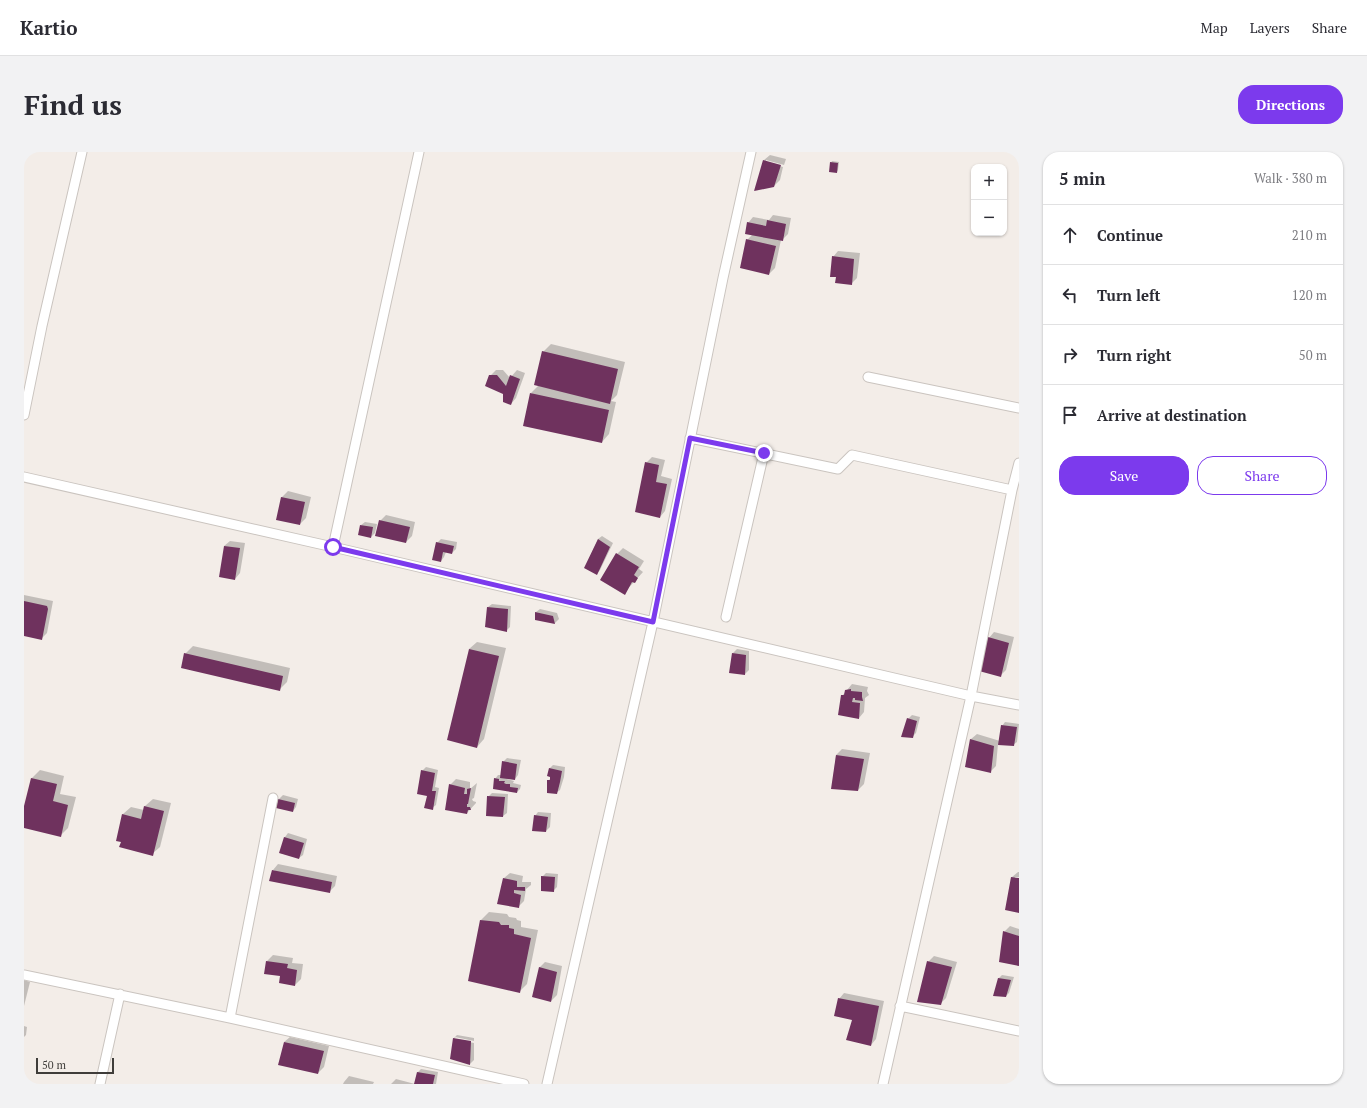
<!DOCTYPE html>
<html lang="en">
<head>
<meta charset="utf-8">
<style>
	body { margin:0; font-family:"PT Serif",serif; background:#f2f2f3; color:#2b2b33 }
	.controls { position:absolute; right:12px; top:12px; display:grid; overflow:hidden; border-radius:8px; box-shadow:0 1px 3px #0004 }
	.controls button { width:36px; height:36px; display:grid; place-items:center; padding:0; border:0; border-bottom:1px solid #e1e1e2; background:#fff; color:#2b2b33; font:20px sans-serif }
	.scale { position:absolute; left:12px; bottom:10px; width:78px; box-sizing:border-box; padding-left:4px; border:2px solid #3f3d3a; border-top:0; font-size:11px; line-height:14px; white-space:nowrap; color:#3f3d3a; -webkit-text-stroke:3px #f3ede8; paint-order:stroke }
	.stop { position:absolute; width:12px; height:12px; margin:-9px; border:3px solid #7c3aed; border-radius:50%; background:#fff }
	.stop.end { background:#7c3aed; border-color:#fff; box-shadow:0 1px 4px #0008 }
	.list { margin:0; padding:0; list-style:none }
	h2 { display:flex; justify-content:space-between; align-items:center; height:52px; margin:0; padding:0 16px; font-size:17px }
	h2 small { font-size:13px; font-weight:400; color:#7c7c81 }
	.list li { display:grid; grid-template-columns:26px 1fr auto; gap:12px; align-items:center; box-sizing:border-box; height:60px; padding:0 16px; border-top:1px solid #e1e1e2 }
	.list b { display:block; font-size:15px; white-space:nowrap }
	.list em { font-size:13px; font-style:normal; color:#7c7c81 }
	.actions { display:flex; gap:8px; padding:12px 16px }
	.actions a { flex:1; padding:9px 0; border:1px solid #7c3aed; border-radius:16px; text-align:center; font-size:14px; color:#7c3aed }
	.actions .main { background:#7c3aed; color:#fff }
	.icon { flex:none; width:22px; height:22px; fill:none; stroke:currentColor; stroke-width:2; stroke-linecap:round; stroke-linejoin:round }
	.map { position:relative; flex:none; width:995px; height:932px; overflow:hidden; border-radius:16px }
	header { display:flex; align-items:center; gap:24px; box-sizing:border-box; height:56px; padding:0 20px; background:#fff; border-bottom:1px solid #e1e1e2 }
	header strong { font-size:19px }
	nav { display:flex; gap:22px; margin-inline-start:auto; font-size:14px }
	.intro { display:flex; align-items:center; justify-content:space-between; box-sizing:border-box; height:96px; padding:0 24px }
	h1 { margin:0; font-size:28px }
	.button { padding:10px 18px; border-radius:16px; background:#7c3aed; color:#fff; font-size:14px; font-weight:700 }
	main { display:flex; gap:24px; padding:0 24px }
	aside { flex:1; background:#fff; border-radius:16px; box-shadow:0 1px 3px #0004 }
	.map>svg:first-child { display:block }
</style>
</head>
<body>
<header>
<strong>Kartio</strong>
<nav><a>Map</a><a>Layers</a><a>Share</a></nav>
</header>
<div class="intro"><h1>Find us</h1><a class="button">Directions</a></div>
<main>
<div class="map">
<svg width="995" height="932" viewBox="0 0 995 932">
	<rect width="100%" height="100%" fill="#f3ede8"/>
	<path fill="#0003" d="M 746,3 L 762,7 L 760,13 L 742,8 L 742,10 L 759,15 L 756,28 L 750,34 L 740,8 Z
		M 808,9 L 815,10 L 814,18 L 813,20 L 807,11 Z
		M 749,63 L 767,66 L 764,82 L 758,88 L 757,88 L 751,116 L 745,122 L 723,88 L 728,83 L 724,71 L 729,65 L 745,68 Z
		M 814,99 L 836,101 L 833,126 L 827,132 L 813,124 L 809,105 Z
		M 527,192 L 601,210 L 593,243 L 587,249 L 592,250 L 585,282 L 578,290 L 507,241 L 515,233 L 519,200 Z
		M 472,218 L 479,218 L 486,226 L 493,218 L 501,221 L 492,246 L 487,252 L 480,241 L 466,224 Z
		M 628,305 L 641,308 L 637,324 L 648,327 L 641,359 L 636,365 L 622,311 Z
		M 264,339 L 287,345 L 282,366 L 276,372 L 253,367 L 258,345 Z
		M 362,363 L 391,370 L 388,384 L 382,390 L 356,369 Z
		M 341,370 L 353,372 L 351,381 L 347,385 L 337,373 Z
		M 578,384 L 589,391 L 576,418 L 573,422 L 561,416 L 574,387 Z
		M 417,387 L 433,390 L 432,397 L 428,401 L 422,400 L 420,405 L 417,409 L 413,391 Z
		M 206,389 L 221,391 L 216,421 L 211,427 L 200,394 Z
		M 599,396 L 620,409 L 615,417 L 619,420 L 600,441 L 593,402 Z
		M 0,443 L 29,449 L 23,481 L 17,487 L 0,483 Z
		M 468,452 L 487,454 L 486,475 L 482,479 L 464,455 Z
		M 516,457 L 533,461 L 535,467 L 531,471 L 512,467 L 512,460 Z
		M 970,480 L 990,485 L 982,518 L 976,524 L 965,486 Z
		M 453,490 L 482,496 L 460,587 L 453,595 L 445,497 Z
		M 169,494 L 266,516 L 263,530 L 255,538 L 161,502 Z
		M 713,497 L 725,499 L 725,518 L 721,522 L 706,520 L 709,501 Z
		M 828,532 L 844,535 L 843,539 L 845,543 L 841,546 L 840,560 L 835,566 L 818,544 Z
		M 888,563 L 896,565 L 892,581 L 888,585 L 884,567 Z
		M 981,570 L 995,572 L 993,590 L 989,593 L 974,592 L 972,614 L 966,620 L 942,615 L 947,587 L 953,582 L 976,589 L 978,574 Z
		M 818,597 L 846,601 L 840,632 L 834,638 L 808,636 L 812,603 Z
		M 483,606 L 497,608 L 494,623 L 491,627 L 483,626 L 483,627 L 490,629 L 489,631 L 497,633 L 496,637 L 493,640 L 471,627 L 474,623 L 477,623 L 479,610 Z
		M 529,613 L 541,615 L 540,625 L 536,638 L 532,641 L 524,629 L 527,626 L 525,617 Z
		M 402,615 L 414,618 L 411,635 L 415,636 L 412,653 L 408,656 L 398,619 Z
		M 16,618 L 40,624 L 36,642 L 52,645 L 44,676 L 36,684 L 0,658 L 8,626 Z
		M 432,627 L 446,630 L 446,637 L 453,631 L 450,646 L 448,647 L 449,649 L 452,650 L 452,651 L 443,661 L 426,633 Z
		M 468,641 L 484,642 L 483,661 L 479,664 L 464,645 Z
		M 259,643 L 274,647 L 272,655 L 269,659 L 253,656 L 255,647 Z
		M 129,647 L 147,651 L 136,695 L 128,702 L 98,689 L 99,662 L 107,655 L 120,658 L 121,654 Z
		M 514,660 L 527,661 L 526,675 L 522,679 L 511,664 Z
		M 264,681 L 283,687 L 279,703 L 275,706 L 256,701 L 261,685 Z
		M 254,712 L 313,724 L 311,734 L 305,740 L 249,718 Z
		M 994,720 L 995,720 L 995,725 L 991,725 L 991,727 L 995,728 L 995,760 L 988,725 Z
		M 486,721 L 499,724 L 498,730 L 507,730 L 507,733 L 502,737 L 500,749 L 494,755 L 480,726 Z
		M 522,721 L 534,722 L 533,735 L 529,739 L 518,725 Z
		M 465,760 L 483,762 L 485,765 L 492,766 L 493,768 L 497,769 L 497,775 L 514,778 L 503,832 L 496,839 L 457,768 Z
		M 986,774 L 995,777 L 995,813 L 980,780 Z
		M 249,803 L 269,806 L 268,811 L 279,812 L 277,827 L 271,833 L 257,824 L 243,809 Z
		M 910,804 L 933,810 L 922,846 L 916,852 L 904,810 Z
		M 521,810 L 538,814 L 533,843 L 527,849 L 515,816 Z
		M 978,823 L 990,825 L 985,841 L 982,844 L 974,827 Z
		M 0,828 L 6,830 L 0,854 Z
		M 820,841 L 860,849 L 852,887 L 847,893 L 815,847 Z
		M 0,874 L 3,875 L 2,883 L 0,885 Z
		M 433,883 L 450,886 L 450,889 L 431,885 L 431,887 L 450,891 L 450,908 L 446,912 L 430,886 Z
		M 266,885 L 305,894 L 300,915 L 294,921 L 260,890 Z
		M 397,917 L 414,920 L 412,932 L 367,932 L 372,927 L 391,932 L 394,920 Z
		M 325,924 L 350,930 L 349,932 L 319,932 L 320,930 Z"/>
	<path fill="#6f325e" d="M 739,8 L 757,13 L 750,35 L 730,39 Z
		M 806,10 L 814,11 L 813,21 L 805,20 Z
		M 743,68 L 762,72 L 759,89 L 721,82 L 723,70 L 742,74 Z
		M 722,87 L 752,94 L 745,123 L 716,116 Z
		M 808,104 L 830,107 L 828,133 L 811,131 L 812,125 L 806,125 Z
		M 518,199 L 594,217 L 586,252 L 510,233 Z
		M 465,223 L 473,223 L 482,234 L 486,223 L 496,227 L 487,253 L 479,250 L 479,242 L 461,234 Z
		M 506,241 L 585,258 L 578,291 L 499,274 Z
		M 621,310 L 635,313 L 632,330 L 643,332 L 636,366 L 611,360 Z
		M 257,345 L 281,350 L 276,373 L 252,368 Z
		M 355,368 L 386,375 L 382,391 L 351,384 Z
		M 336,373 L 349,375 L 347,386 L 334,383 Z
		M 574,387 L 586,395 L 573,423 L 560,416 Z
		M 412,390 L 430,394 L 428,402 L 419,400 L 417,410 L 408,408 Z
		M 200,394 L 216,396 L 211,428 L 195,425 Z
		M 592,401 L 615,415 L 610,423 L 614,426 L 611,431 L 608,430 L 601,443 L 576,428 Z
		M 0,449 L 23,454 L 24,457 L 18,488 L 0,484 Z
		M 463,455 L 484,457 L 483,480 L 461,475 Z
		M 511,460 L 529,464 L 531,472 L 511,468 Z
		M 964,485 L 985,491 L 977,525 L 955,519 Z
		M 445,497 L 475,504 L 453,596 L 423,588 Z
		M 160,501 L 259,524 L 256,539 L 157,516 Z
		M 708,501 L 722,503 L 721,523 L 705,521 Z
		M 827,537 L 827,539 L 838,540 L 838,545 L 839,549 L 831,548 L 831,546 L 829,546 L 828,550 L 836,551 L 835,567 L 814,563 L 817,543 L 820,543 L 821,538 Z
		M 883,566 L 893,569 L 889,586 L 877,585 Z
		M 977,573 L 993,575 L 990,594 L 974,593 Z
		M 946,587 L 970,594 L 967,621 L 941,615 Z
		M 812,603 L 840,607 L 834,639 L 807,637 Z
		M 478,609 L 493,612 L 491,628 L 476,626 Z
		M 525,616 L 538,619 L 536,630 L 533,642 L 523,641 L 523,628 L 526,628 L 526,625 L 523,624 Z
		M 397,618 L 411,621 L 408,639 L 412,639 L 409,658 L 400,656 L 403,644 L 393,642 Z
		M 7,626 L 33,632 L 29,649 L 44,653 L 37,685 L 0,676 L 0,654 Z
		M 470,626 L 475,627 L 475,629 L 481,629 L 480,631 L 482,632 L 486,632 L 486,635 L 494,636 L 493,641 L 469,637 Z
		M 425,632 L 441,636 L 440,642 L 443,642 L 443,637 L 447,636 L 444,652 L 443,652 L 443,655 L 446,655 L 447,658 L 444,658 L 443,662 L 421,658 Z
		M 463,644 L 481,645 L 479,665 L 462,664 Z
		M 254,647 L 271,651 L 269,660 L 252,656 Z
		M 120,654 L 140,659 L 129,704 L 95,695 L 97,690 L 92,689 L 98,662 L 117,667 Z
		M 510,663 L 524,665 L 522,680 L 508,679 Z
		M 260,685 L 280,691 L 275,707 L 255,701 Z
		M 248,718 L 308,730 L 306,741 L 245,729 Z
		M 517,724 L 531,725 L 530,740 L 517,739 Z
		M 987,725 L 995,726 L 995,761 L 981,758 Z
		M 479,726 L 493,729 L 493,735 L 501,735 L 501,739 L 490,738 L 490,741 L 497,743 L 495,756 L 473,752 Z
		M 456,768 L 475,770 L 477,773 L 485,773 L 485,776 L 490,777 L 490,782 L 507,786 L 496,841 L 444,829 Z
		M 979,779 L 995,784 L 995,814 L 975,810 Z
		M 242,809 L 264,812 L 263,816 L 273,818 L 271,834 L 255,831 L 256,824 L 240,822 Z
		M 903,809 L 928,815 L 917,853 L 893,850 Z
		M 515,815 L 533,820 L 527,850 L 508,845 Z
		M 974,826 L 987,828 L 982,845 L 969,844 Z
		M 814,846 L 855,854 L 847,894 L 822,888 L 828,868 L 810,864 Z
		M 429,886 L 447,889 L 446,913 L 426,907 Z
		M 260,890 L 300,899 L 294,922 L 254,913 Z
		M 393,920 L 411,923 L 409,932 L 390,932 Z"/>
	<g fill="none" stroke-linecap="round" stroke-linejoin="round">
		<g stroke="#cac4bf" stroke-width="11">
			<path id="minor" d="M 844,225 L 995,256
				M 0,263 L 18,174 L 58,0
				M 666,286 L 814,317 L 828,303 L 988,338
				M 0,325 L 309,395 L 947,544 L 995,553
				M 309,395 L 395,0
				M 702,465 L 740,301
				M 0,823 L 206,866 L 500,932
				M 876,854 L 995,879
				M 206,866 L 249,646
				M 76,932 L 96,842
				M 523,932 L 629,470 L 699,126 L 727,0
				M 859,932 L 947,544 L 988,338 L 995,311"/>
		</g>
		<use href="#minor" stroke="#fff" stroke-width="9"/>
	</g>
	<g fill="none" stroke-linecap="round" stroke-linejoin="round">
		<path stroke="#7c3aed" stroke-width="5" d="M 309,395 L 629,470 L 666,286 L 740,301"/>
	</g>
</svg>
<div class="controls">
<button>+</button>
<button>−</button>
</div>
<div class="scale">50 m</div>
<div class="stop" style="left:309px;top:395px"></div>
<div class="stop end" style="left:740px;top:301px"></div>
</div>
<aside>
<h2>5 min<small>Walk · 380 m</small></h2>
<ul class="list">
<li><svg class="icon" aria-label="ahead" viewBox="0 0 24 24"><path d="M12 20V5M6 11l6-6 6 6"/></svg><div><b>Continue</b></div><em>210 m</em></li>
<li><svg class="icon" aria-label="left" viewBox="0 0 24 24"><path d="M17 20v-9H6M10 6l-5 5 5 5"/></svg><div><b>Turn left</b></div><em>120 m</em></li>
<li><svg class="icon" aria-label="right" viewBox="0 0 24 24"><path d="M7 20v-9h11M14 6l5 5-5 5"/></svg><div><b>Turn right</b></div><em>50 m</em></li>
<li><svg class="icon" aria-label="arrive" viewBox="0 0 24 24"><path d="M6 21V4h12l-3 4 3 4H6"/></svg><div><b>Arrive at destination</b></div></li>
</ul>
<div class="actions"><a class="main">Save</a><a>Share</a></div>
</aside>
</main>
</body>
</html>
